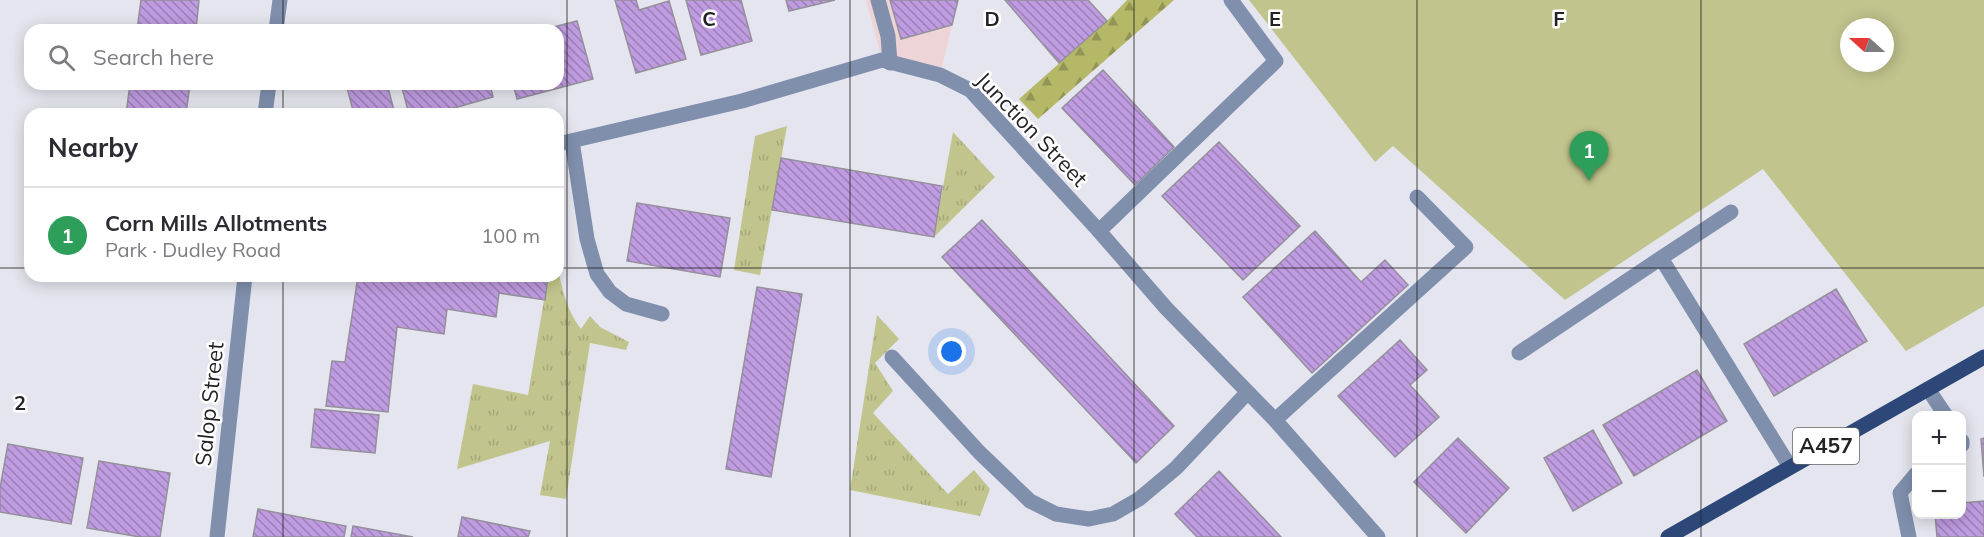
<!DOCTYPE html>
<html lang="en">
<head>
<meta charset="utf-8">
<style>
	body { margin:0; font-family:Mulish,sans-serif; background:#f2f2f3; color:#2b2b33 }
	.controls { position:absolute; right:18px; bottom:18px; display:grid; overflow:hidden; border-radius:12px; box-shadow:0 3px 15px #0003 }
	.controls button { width:54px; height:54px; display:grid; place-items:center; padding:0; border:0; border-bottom:2px solid #e1e1e2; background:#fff; color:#2b2b33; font:30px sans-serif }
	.compass { position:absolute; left:1840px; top:18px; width:54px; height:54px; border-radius:50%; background:#fff; box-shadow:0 3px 15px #0003; rotate:291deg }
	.you { position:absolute; left:952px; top:352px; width:21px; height:21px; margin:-15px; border:4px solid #fff; border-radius:50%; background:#1a73e8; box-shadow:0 0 0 9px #1a73e833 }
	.badge { display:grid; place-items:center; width:39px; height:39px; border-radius:50%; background:#111827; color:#fff; font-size:20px; font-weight:700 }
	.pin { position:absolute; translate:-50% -50px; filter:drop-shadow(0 2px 3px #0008) }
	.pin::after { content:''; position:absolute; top:32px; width:21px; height:18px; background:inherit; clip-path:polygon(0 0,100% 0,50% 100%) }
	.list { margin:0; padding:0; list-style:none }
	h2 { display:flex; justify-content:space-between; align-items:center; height:78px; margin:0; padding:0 24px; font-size:26px }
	h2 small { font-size:20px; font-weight:400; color:#7c7c81 }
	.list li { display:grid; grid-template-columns:39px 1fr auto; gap:18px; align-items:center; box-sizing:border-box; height:96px; padding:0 24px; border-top:2px solid #e1e1e2 }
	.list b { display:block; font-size:22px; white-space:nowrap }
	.list p { margin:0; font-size:20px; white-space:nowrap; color:#7c7c81 }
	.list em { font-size:20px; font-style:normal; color:#7c7c81 }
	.icon { flex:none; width:33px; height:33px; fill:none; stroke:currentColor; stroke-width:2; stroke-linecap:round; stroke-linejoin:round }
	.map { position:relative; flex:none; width:1984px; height:537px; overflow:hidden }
	.search { position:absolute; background:#fff; box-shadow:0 3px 15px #0003; left:24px; top:24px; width:540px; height:66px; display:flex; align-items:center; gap:15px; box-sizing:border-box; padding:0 21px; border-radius:18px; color:#7c7c81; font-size:22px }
	.panel { position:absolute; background:#fff; box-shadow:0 3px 15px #0003; left:24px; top:108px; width:540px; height:174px; border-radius:18px }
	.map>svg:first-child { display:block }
</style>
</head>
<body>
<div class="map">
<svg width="1984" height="537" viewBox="0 0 1984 537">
	<defs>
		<pattern id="grass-tufts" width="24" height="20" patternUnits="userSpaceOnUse" patternTransform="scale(1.5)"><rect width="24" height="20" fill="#c1c48c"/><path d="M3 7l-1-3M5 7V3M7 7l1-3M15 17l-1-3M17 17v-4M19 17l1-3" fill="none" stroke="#a6a879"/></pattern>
		<pattern id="forest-firs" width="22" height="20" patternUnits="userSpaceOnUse" patternTransform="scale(1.5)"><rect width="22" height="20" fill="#b5b867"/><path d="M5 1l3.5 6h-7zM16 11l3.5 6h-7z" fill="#939555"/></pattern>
		<pattern id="building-back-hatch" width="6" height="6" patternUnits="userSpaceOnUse" patternTransform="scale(1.5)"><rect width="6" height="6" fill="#bf9ce1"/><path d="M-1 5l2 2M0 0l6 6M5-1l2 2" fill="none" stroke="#9b7fb6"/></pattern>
	</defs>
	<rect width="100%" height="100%" fill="#e5e5ef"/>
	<path fill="#efd4d7" d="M 866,0 L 958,0 L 940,75 L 882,60 Z"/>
	<path fill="url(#grass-tufts)" d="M 787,126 L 760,275 L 734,270 L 755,136 Z
		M 953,132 L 995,177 L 934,237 Z
		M 558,270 C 563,291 567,311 581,329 L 590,316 L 600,327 L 629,342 L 626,350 L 590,343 L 566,499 L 540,495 L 550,441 L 457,469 L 473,384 L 528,395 L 548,276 L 558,276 Z
		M 877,315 L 899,339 L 875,363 L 893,391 L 873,413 L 948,494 L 974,470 L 990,489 L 980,516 L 850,490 Z"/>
	<path fill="url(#forest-firs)" d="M 1127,0 L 1174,0 L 1038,119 L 1019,99 L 1107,21 Z"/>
	<path fill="#c1c48c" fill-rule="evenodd" d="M 1249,0 L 1984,0 L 1984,306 L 1906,351 L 1763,169 L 1565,300 L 1393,146 L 1375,162 ZM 1849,27 L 1885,27 L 1885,63 L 1849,63 Z"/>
	<path fill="url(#building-back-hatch)" stroke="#949099" stroke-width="1.5" d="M 141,0 L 199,0 L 196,30 L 137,30 Z
		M 615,0 L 636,0 L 639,10 L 669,1 L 686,59 L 636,73 Z
		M 686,0 L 741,0 L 752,41 L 701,55 Z
		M 786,0 L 835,0 L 789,11 Z
		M 890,0 L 958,0 L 952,25 L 901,39 Z
		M 1005,0 L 1088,0 L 1107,21 L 1059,63 Z
		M 577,21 L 593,79 L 517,99 L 513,84 L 558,84 L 558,30 L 542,30 Z
		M 1103,70 L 1174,147 L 1135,185 L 1062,108 Z
		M 130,84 L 190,84 L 186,114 L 126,114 Z
		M 346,84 L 387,84 L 395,114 L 354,114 Z
		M 401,84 L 490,84 L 493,97 L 433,114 L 409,114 Z
		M 1219,142 L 1300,226 L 1243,280 L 1162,196 Z
		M 781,158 L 942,186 L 934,237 L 772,210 Z
		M 637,203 L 730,218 L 720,277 L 627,261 Z
		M 982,220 L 1174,426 L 1136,463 L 942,257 Z
		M 1315,231 L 1361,282 L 1385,260 L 1408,285 L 1312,373 L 1243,297 Z
		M 358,276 L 448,277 L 548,276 L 545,300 L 499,293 L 496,317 L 447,309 L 444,334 L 397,327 L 388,412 L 326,406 L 332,361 L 345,362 Z
		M 757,287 L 802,294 L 771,477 L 726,469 Z
		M 1836,289 L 1867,341 L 1774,396 L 1744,344 Z
		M 1400,340 L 1427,370 L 1410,385 L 1439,417 L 1395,457 L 1338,396 Z
		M 1697,370 L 1727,421 L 1634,476 L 1603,425 Z
		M 315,409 L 379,415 L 375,453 L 311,447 Z
		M 1593,430 L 1622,483 L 1573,511 L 1544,458 Z
		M 1458,438 L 1509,488 L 1466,533 L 1414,482 Z
		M 1984,438 L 1984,477 L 1981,439 Z
		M 8,444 L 83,458 L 71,524 L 0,512 L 0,488 Z
		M 99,461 L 170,473 L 160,537 L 140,537 L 87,528 Z
		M 1219,471 L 1281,537 L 1197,537 L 1175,514 Z
		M 1984,501 L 1984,537 L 1937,537 L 1935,514 L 1962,514 L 1962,503 Z
		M 258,509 L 346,526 L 344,537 L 253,537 Z
		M 462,517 L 530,531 L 528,537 L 458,537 Z
		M 353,526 L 413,537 L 351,537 Z"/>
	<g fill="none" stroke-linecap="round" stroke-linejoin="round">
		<path stroke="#7f8fac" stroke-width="15" d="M 878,0 L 888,36 L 890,63
			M 1099,231 L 1276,61 L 1231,0
			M 1661,258 L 1731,212
			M 1519,353 L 1661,258 L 1790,467
			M 1928,389 L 1946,416
			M 1275,420 L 1466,247 L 1417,197
			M 1962,441 L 1962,445
			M 1909,537 L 1900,493 L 1916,474"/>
		<path stroke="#7f8fac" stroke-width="15" d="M 276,30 L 280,0
			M 265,114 L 269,84
			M 572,141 L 587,239 L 597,274 L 610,292 L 626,304 L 662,314
			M 558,144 L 742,101 L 882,60 L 940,75 L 970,90 L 1099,231 L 1166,308 L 1275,420 L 1378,537
			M 892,357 L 979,452 L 1030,501 L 1056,514 L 1089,519 L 1113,514 L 1139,499 L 1176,468 L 1247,393
			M 217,537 L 245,276"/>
		<path stroke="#2d4878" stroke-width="15" d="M 1668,537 L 1984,357"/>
	</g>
	<path fill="none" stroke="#232326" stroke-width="1.5" stroke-opacity="0.55" d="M 283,0 L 283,30M 567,0 L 567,537M 850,0 L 850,537M 1134,0 L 1134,537M 1417,0 L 1417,537M 1701,0 L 1701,537M 283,84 L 283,114M 0,268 L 30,268M 558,268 L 1984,268M 283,276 L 283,537"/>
	<g text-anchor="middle" stroke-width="5" stroke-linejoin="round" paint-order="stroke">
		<rect fill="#fff" stroke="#656567" stroke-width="1.5" x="1793" y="428" width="66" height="36" rx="4.5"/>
		<g font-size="21" font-weight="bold" fill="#232326">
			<text x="1826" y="453">A457</text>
		</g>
		<g font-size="22" fill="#232326" stroke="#fff">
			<text transform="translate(1032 129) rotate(46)" y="8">Junction Street</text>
			<text transform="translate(209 404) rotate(-84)" y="8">Salop Street</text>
		</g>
	</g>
	<g font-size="20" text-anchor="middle" font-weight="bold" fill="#232326" stroke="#fff" stroke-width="5" stroke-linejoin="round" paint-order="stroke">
		<text x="709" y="26">C</text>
		<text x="992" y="26">D</text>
		<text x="1275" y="26">E</text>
		<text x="1559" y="26">F</text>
		<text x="20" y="410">2</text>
	</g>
</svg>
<div class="controls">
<button>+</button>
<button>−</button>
</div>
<svg class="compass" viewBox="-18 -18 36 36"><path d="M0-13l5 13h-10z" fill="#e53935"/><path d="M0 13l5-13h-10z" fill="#7c7c81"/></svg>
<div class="you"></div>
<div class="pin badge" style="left:1589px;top:181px;background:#2e9e5b">1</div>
<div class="search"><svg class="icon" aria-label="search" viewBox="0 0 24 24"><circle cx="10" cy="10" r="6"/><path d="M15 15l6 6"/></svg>Search here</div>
<section class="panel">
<h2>Nearby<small></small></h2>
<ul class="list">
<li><span class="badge" style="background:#2e9e5b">1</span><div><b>Corn Mills Allotments</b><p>Park · Dudley Road</p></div><em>100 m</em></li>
</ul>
</section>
</div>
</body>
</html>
